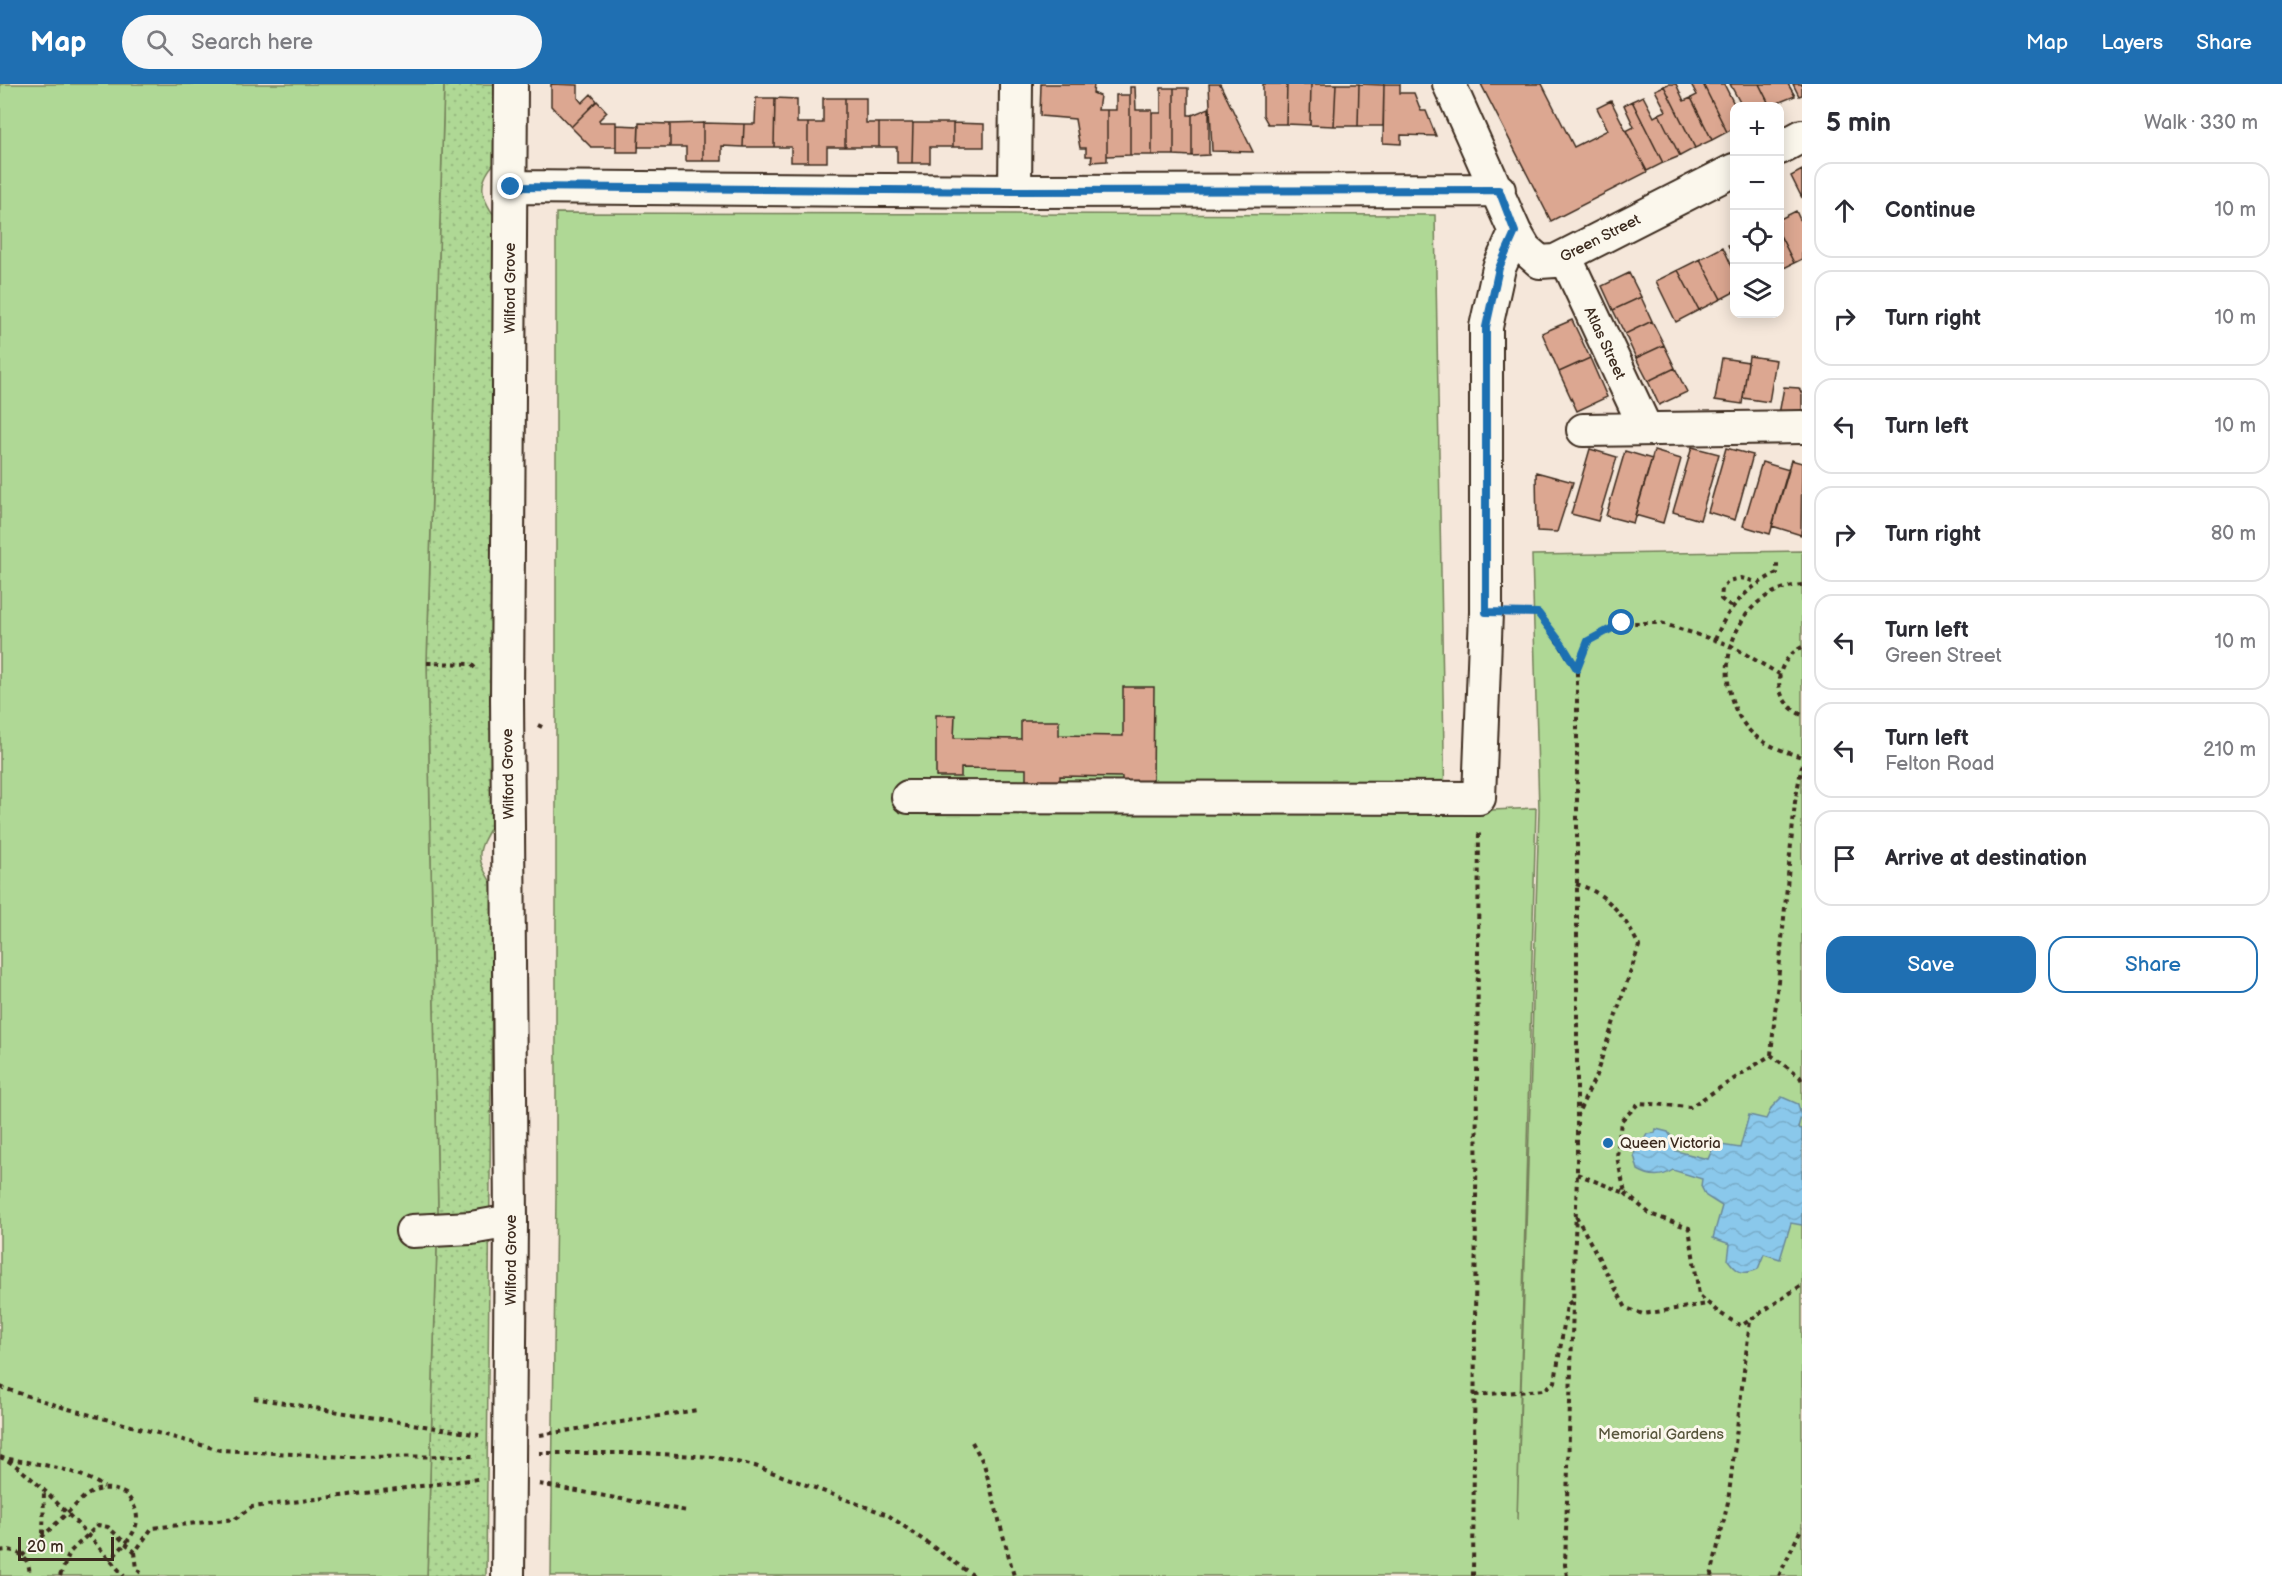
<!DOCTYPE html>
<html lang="en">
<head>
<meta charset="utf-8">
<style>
	body { margin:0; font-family:"Balsamiq Sans",sans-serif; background:#f7f7f7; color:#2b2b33 }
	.controls { position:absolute; right:18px; top:18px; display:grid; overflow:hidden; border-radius:12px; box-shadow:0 3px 15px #0003 }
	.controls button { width:54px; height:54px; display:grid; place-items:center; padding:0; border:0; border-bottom:2px solid #e1e1e2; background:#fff; color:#2b2b33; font:30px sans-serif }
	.scale { position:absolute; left:18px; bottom:15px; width:96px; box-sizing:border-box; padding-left:6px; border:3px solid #3b2a1e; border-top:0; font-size:16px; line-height:21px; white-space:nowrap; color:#3b2a1e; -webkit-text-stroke:4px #fbf7ec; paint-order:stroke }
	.stop { position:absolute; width:18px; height:18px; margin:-14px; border:4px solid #1f6fb2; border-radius:50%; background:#fff }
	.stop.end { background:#1f6fb2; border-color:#fff; box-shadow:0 2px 6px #0008 }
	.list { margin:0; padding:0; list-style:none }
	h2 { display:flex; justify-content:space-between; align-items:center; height:78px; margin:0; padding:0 24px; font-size:26px }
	h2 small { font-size:20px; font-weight:400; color:#7c7c81 }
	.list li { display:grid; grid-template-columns:39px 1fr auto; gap:18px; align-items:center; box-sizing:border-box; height:96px; margin:0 12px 12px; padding:0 12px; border:2px solid #e1e1e2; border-radius:18px }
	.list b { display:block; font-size:22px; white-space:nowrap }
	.list p { margin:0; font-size:20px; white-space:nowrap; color:#7c7c81 }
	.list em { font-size:20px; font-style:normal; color:#7c7c81 }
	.actions { display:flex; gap:12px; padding:18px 24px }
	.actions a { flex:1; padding:14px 0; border:2px solid #1f6fb2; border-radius:18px; text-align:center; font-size:21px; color:#1f6fb2 }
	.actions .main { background:#1f6fb2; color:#fff }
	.icon { flex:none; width:33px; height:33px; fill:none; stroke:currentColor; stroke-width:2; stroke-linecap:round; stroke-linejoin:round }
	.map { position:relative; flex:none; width:1802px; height:1492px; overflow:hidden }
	header { display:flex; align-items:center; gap:36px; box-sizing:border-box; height:84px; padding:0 30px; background:#1f6fb2; color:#fff }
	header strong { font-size:28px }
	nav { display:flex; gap:33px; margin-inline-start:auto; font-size:21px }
	.search { width:420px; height:54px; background:#f7f7f7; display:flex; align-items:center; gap:15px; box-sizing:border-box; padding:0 21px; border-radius:33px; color:#7c7c81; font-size:22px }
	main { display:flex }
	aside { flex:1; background:#fff }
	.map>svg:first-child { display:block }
</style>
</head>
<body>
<header>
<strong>Map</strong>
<div class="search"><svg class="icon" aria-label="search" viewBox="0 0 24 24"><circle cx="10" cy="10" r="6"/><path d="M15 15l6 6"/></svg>Search here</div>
<nav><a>Map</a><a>Layers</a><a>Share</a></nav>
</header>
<main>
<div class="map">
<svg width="1802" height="1492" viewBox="0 0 1802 1492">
	<defs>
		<pattern id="grass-dots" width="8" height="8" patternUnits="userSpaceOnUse" patternTransform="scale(1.5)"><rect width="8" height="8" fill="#afd895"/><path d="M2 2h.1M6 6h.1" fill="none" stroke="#97ba80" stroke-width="1.8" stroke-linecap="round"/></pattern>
		<pattern id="water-waves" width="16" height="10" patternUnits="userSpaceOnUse" patternTransform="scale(1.5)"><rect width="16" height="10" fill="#8ac8eb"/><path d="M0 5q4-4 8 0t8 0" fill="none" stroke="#78acc9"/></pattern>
	</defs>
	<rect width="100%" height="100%" fill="#f5e7da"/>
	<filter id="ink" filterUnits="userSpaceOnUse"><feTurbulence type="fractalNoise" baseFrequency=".0167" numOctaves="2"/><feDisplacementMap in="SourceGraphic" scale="12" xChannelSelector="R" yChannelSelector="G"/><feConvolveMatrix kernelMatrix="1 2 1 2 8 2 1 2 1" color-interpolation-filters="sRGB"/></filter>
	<g filter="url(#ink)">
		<path fill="url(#grass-dots)" stroke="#75815a" stroke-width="1.5" d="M 444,0 L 498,0 L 498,75 C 477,97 479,111 496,134 L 493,740 C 475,770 476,773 493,802 L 486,1492 L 427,1492 L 438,1128 L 427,579 Z"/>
		<path fill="#afd895" stroke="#75815a" stroke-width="1.5" d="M 0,0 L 444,0 L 427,578 L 438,1128 L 427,1492 L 0,1492 Z
			M 556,129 L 1435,131 L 1445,728 L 1536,724 L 1517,1436 L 1539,726 L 1532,471 L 1802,467 L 1802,1492 L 551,1492 L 556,1112 Z"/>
		<path fill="url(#water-waves)" stroke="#6a8999" stroke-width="1.5" d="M 1782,1013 L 1798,1020 L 1801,1032 L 1798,1044 L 1802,1045 L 1802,1141 L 1791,1139 L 1780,1175 L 1764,1170 L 1758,1185 C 1742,1192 1737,1188 1728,1176 L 1730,1160 L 1713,1154 L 1722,1122 L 1706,1112 L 1701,1102 L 1702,1095 L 1673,1086 C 1661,1094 1650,1093 1638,1086 L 1634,1071 L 1638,1057 L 1643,1058 L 1647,1050 L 1655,1049 L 1656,1045 L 1668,1048 L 1675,1058 L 1676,1067 L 1708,1075 L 1712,1066 L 1721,1061 L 1740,1064 L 1749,1031 L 1766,1035 L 1772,1023 Z"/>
		<path fill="#dca791" stroke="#3b2a1e" stroke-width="1.5" d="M 551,0 L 578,1 L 578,14 L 582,19 L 591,10 L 597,17 L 571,43 L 551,22 Z
			M 1041,0 L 1094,0 L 1093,9 L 1100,12 L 1098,26 L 1107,26 L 1107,77 L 1091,78 L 1092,72 L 1086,72 L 1086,64 L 1080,64 L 1075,35 L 1040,32 Z
			M 1209,0 L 1220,0 L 1253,68 L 1212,67 Z
			M 1263,0 L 1287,0 L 1286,40 L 1268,40 L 1263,31 Z
			M 1287,0 L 1311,0 L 1310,41 L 1286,40 Z
			M 1311,0 L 1336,0 L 1334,42 L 1310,41 Z
			M 1336,0 L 1359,0 L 1358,42 L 1334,42 Z
			M 1359,0 L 1384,1 L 1383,42 L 1358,42 Z
			M 1400,0 L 1400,9 L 1414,9 L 1421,27 L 1426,27 L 1436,52 L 1401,51 L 1401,60 L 1383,59 L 1384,0 Z
			M 1481,0 L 1542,0 L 1574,63 L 1608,46 L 1597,24 L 1611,17 L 1647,88 L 1551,137 Z
			M 1668,0 L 1676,0 L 1684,17 L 1691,14 L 1712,56 L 1695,64 L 1664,2 Z
			M 1691,0 L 1703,0 L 1727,48 L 1712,56 L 1691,14 L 1697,11 Z
			M 1703,0 L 1724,0 L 1735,22 L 1734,44 L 1727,48 Z
			M 1730,0 L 1759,0 L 1770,22 L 1742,22 Z
			M 1759,0 L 1788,0 L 1795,12 L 1770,22 Z
			M 1793,0 L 1802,0 L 1802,11 L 1799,12 Z
			M 1664,2 L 1695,64 L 1680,72 L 1659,30 L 1666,27 L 1655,6 Z
			M 1130,3 L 1135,3 L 1136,26 L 1152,26 L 1152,71 L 1130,71 Z
			M 1161,4 L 1174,4 L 1174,71 L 1152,71 L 1152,29 L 1161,29 Z
			M 1174,4 L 1188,4 L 1188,31 L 1192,31 L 1192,72 L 1174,71 Z
			M 1116,11 L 1130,11 L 1130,71 L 1107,72 L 1107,26 L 1116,26 Z
			M 1643,12 L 1654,33 L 1659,30 L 1680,72 L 1663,79 L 1632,17 Z
			M 756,14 L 775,14 L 774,63 L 743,63 L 744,40 L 755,40 Z
			M 775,14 L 797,15 L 797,39 L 808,39 L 808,78 L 791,78 L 791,63 L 774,63 Z
			M 823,14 L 845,14 L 845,63 L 827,63 L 827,78 L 808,78 L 808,39 L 823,39 Z
			M 845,14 L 866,14 L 866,39 L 879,39 L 879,63 L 845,63 Z
			M 597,17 L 607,28 L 599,36 L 600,38 L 616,38 L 616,63 L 591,63 L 571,43 Z
			M 1632,17 L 1663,79 L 1647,87 L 1626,47 L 1634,43 L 1624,21 Z
			M 1209,24 L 1209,71 L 1192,72 L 1192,31 Z
			M 639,39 L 670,40 L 670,63 L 638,63 Z
			M 703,39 L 703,77 L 686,77 L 686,63 L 670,63 L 670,40 Z
			M 703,39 L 744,40 L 743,63 L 722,62 L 722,77 L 703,77 Z
			M 879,39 L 913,39 L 912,79 L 897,79 L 897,63 L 879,63 Z
			M 913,39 L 953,39 L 953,63 L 930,63 L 930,79 L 912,79 Z
			M 953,39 L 984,40 L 984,63 L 953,63 Z
			M 616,41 L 639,42 L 638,68 L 616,68 Z
			M 1802,86 L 1802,114 L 1791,92 Z
			M 1796,127 L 1802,140 L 1802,175 L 1794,179 L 1780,151 L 1780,135 Z
			M 1780,151 L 1794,179 L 1780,186 Z
			M 1734,158 L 1734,174 L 1728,161 Z
			M 1723,163 L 1734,187 L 1734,208 L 1721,215 L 1700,175 Z
			M 1700,175 L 1721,215 L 1699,226 L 1678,186 Z
			M 1678,186 L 1699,226 L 1676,238 L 1656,197 Z
			M 1629,189 L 1641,213 L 1613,226 L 1602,202 Z
			M 1641,213 L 1652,237 L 1625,250 L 1613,226 Z
			M 1572,236 L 1590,274 L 1559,288 L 1542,249 Z
			M 1652,237 L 1664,261 L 1636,274 L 1625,250 Z
			M 1664,261 L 1675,284 L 1648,297 L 1636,274 Z
			M 1749,272 L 1776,276 L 1769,318 L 1743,314 Z
			M 1590,274 L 1607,313 L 1577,327 L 1559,288 Z
			M 1722,274 L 1748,278 L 1742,320 L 1715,316 Z
			M 1675,284 L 1687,308 L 1659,321 L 1648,297 Z
			M 1784,303 L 1799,304 L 1802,310 L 1802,331 L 1779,330 Z
			M 1692,363 L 1719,370 L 1700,436 L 1673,428 Z
			M 1726,364 L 1753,371 L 1735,436 L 1708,428 Z
			M 1590,365 L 1617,373 L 1598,437 L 1571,430 Z
			M 1625,367 L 1652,375 L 1633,439 L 1606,432 Z
			M 1654,367 L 1681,375 L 1663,439 L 1635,431 Z
			M 1791,376 L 1802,379 L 1801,451 L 1772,442 Z
			M 1762,378 L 1789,386 L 1770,450 L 1743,442 Z
			M 1536,388 L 1573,398 L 1557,448 L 1537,447 Z
			M 1123,603 L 1154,603 L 1153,701 L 1122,700 L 1122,693 L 1060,692 L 1060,698 L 1026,698 L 1026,685 L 961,684 L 961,693 L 936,693 L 936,631 L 955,631 L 954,654 L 1021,655 L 1021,637 L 1059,637 L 1059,651 L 1123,652 Z"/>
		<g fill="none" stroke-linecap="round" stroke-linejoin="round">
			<g stroke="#3b2a1e" stroke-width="36">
				<path id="minor" d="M 1449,0 L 1515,148 L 1525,165 L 1540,178 L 1555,177 L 1565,172 L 1734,86
					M 1780,64 L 1802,52
					M 511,103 L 1015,107 L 1499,106
					M 1015,107 L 1016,0
					M 1565,172 L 1646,345
					M 1583,346 L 1802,343
					M 908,713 L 1479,714 L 1486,528 L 1486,243 L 1499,184 L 1515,148
					M 412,1147 L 471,1144 L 511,1137
					M 509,1380 L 511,1137 L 507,614 L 511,0
					M 508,1492 L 509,1384"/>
			</g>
			<path stroke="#3b2a1e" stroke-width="4" stroke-dasharray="4.5 4.5" stroke-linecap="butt" d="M 1802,501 C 1732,505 1705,597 1749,646 C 1763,661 1783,667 1802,673
				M 1731,523 L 1721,515 L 1722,505 L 1728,497 L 1741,494 L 1757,498
				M 1516,529 L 1538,529 L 1577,585 L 1588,557 L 1622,539 L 1661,539 L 1730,561 L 1779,590
				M 1715,556 C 1727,524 1746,504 1777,489 L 1777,478
				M 1802,563 C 1773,578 1770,616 1802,631
				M 427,579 L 471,580 L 475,584
				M 538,641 L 546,645
				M 1576,800 C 1608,809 1625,833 1639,862 L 1595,994 L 1577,1031
				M 1771,971 L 1795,718 L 1802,681
				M 1577,1090 L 1625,1109 L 1617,1073 L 1621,1037 L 1639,1019 L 1690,1023 L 1771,971 L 1800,993 L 1802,997
				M 1625,1109 L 1650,1130 L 1689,1144 L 1699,1211 L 1718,1228 L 1741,1242 L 1802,1201
				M 1576,1132 L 1626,1224 L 1643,1230 L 1707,1220
				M 0,1303 L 65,1324 L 220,1366 L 348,1373 L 477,1372
				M 1475,1311 L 1544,1306 L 1555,1298 L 1567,1221 L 1573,1216
				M 254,1314 L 479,1351
				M 540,1351 L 697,1326
				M 972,1358 L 984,1380 L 1014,1492
				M 539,1369 L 645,1369 L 713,1373 L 755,1382 L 888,1431 L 974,1492
				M 0,1373 C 28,1382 102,1466 124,1492
				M 9,1375 C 40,1380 77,1385 104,1403
				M 539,1400 L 687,1427
				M 43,1450 L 44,1407
				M 0,1467 C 16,1463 32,1474 29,1492
				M 135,1468 L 137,1485 L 144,1492
				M 22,1472 L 84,1413 C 99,1403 110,1402 126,1410 C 150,1438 130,1455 110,1476
				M 60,1492 L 70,1468 L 98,1441 L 108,1443 L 135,1468 L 152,1444 L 235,1435 L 252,1423 L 478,1395
				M 1473,1492 L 1479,745
				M 1567,1492 L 1565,1481 L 1577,1090 L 1577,585
				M 1711,1492 L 1728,1418 L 1750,1237
				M 1779,1492 L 1802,1443"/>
			<use href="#minor" stroke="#fbf7ec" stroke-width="32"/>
		</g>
	</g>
	<g fill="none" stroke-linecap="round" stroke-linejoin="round" filter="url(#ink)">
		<path stroke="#1f6fb2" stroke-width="8" d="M 511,103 L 1015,107 L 1499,106 L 1515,148 L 1499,184 L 1486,243 L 1486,528 L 1538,529 L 1563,562 L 1577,585 L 1588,557 L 1622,539"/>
	</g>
	<circle fill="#1f6fb2" stroke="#fbf7ec" stroke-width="2" cx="1608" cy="1059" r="6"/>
	<g text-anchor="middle" stroke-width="6" stroke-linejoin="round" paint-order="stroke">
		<g font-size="15" fill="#3b2a1e" stroke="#fbf7ec">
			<text transform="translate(1600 154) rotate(-27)" y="5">Green Street</text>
			<text transform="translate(510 204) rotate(-90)" y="5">Wilford Grove</text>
			<text transform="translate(1605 259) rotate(65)" y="5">Atlas Street</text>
			<text transform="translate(508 690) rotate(-91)" y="5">Wilford Grove</text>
			<text transform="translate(511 1176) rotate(-90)" y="5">Wilford Grove</text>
		</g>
		<g font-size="15" fill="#3b2a1e" stroke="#fbf7ec" text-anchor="start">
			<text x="1620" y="1064">Queen Victoria</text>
		</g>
		<g font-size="15" fill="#58563c" stroke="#fbf7ec">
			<text x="1661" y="1355">Memorial Gardens</text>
		</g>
	</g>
</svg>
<div class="controls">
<button>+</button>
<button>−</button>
<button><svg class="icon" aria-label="locate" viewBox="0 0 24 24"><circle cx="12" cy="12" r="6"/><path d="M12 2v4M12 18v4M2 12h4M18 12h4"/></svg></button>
<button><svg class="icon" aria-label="layers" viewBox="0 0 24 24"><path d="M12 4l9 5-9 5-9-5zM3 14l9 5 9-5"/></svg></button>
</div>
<div class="scale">20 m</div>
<div class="stop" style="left:1622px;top:539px"></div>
<div class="stop end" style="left:511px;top:103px"></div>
</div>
<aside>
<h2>5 min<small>Walk · 330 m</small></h2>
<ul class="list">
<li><svg class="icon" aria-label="ahead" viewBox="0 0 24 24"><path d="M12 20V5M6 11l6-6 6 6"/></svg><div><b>Continue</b></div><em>10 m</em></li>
<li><svg class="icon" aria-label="right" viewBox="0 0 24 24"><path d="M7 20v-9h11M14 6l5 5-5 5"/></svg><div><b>Turn right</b></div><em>10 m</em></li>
<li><svg class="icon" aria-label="left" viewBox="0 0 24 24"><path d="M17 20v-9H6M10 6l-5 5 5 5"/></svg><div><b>Turn left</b></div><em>10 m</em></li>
<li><svg class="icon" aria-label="right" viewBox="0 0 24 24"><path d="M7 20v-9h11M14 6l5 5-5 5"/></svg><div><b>Turn right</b></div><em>80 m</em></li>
<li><svg class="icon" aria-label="left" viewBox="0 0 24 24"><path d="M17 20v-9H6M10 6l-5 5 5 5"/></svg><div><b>Turn left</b><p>Green Street</p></div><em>10 m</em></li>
<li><svg class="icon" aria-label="left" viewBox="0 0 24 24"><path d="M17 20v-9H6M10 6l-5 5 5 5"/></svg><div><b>Turn left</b><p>Felton Road</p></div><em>210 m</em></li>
<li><svg class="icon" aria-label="arrive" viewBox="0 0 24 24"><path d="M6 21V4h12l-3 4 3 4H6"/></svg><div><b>Arrive at destination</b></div></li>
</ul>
<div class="actions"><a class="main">Save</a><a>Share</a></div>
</aside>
</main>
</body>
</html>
